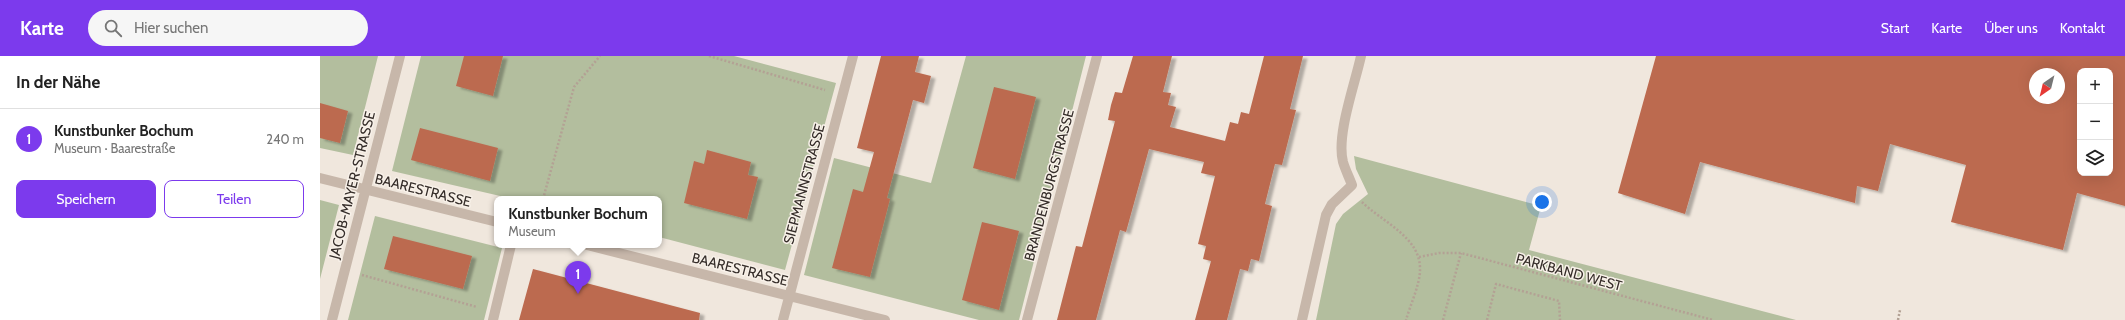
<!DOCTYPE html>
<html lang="de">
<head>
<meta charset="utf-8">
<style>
	body { margin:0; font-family:Cabin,sans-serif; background:#f6f6f6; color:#222 }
	.controls { position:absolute; right:12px; top:12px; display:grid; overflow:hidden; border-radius:8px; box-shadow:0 4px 16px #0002 }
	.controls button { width:36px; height:36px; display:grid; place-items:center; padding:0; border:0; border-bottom:1px solid #e0e0e0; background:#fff; color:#222; font:20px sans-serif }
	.compass { position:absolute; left:1709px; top:12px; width:36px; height:36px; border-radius:50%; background:#fff; box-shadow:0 4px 16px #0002; rotate:215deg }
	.you { position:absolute; left:1222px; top:146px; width:14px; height:14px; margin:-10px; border:3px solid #fff; border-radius:50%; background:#1a73e8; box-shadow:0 0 0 6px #1a73e833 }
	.badge { display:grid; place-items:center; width:26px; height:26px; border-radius:50%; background:#7c3aed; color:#fff; font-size:13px; font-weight:700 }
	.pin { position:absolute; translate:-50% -33px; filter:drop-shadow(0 1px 2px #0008) }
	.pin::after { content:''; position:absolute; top:21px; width:14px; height:12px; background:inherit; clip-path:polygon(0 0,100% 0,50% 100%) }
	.popup { position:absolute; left:174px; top:140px; width:168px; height:52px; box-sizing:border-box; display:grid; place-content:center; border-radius:8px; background:#fff; filter:drop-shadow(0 1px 3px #0005); font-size:13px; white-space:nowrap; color:#767676 }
	.popup b { font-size:15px; color:#222 }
	.popup::after { content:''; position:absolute; left:50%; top:100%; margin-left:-8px; border:8px solid transparent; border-top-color:#fff }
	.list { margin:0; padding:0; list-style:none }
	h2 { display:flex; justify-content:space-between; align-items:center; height:52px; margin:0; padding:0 16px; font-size:17px }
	h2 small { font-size:13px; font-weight:400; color:#767676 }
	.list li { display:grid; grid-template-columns:26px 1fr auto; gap:12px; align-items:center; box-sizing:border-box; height:60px; padding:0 16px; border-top:1px solid #e0e0e0 }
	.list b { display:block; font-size:15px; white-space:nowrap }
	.list p { margin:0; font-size:13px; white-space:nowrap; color:#767676 }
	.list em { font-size:13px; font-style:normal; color:#767676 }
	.actions { display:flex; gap:8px; padding:12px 16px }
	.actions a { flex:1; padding:9px 0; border:1px solid #7c3aed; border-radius:8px; text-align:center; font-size:14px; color:#7c3aed }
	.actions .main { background:#7c3aed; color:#fff }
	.icon { flex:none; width:22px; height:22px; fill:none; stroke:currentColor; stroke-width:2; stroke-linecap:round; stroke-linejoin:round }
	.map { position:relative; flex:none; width:1805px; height:264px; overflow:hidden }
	header { display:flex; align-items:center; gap:24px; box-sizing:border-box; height:56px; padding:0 20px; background:#7c3aed; color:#fff }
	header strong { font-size:19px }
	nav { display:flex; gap:22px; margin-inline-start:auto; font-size:14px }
	.search { width:280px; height:36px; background:#f6f6f6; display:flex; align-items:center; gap:10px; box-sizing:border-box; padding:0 14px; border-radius:22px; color:#767676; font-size:15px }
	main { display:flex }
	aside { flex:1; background:#fff }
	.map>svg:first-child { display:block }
</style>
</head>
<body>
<header>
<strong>Karte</strong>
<div class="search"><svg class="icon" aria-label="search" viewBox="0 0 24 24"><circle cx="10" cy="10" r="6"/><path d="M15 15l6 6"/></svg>Hier suchen</div>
<nav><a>Start</a><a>Karte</a><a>Über uns</a><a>Kontakt</a></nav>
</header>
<main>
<aside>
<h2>In der Nähe<small></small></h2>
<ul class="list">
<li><span class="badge">1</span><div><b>Kunstbunker Bochum</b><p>Museum · Baarestraße</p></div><em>240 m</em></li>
</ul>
<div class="actions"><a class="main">Speichern</a><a>Teilen</a></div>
</aside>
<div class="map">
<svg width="1805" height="264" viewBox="0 0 1805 264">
	<defs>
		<filter id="shadow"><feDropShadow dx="4.5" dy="2.5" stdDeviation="1" flood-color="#0004"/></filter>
	</defs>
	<rect width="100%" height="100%" fill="#f0e7dd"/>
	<path fill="#b3be9e" d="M 0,0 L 58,0 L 33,99 L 0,92 Z
		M 101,0 L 414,0 L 516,27 L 465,214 L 339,181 L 339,143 L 193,143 L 72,115 Z
		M 646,0 L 766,0 L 699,264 L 659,264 L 484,219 L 514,102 L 611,127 Z
		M 1034,100 L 1221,150 L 1209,194 L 1476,264 L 996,264 L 1016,168 L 1023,158 L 1048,138 L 1036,113 Z
		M 0,144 L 19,149 L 0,223 Z
		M 55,160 L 182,192 L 164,264 L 28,264 Z"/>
	<path fill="#bc6a4f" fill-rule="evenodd" filter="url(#shadow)" d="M 144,0 L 183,0 L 173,40 L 136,30 Z
		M 561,0 L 599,0 L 595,16 L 611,20 L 604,47 L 593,44 L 567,142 L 570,143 L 550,221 L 512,212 L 533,133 L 543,136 L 554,96 L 537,92 Z
		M 813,0 L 852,0 L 843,36 L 851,37 L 848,49 L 856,51 L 850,71 L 905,85 L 910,66 L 918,68 L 921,56 L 929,58 L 944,0 L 983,0 L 970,53 L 976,54 L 962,109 L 955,108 L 945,148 L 952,150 L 939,205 L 931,203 L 928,215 L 920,213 L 907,264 L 875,264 L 891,205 L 883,203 L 886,190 L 878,188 L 895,120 L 881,117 L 884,106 L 829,93 L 806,176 L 800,174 L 776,264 L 737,264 L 756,190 L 762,191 L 795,65 L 788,64 L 791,49 L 795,36 L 802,37 Z
		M 1336,0 L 1805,0 L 1805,150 L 1757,137 L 1743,194 L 1631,166 L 1646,109 L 1570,88 L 1558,135 L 1537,130 L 1535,147 L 1380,106 L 1365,158 L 1298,137 ZM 1760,15 L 1790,15 L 1790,117 L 1760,117 ZM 1715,18 L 1739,18 L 1739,42 L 1715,42 Z
		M 674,31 L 716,41 L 695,123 L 653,112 Z
		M 0,47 L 28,55 L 20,87 L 0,82 Z
		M 100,72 L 178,92 L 170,125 L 91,104 Z
		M 387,94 L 431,106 L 428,119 L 438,121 L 427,163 L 364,147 L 374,105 L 384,108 Z
		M 662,166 L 699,175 L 679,254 L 642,244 Z
		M 73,180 L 152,200 L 143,233 L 64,213 Z
		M 213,213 L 380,257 L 379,264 L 199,264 Z"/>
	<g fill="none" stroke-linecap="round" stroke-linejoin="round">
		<path stroke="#b3a194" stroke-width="2.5" stroke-dasharray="2 2" stroke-linecap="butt" d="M 389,0 L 505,34
			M 223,143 L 254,31 L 280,0
			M 1042,146 C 1062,166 1101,181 1100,214 C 1100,228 1090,250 1086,264
			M 1099,201 L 1119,197 L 1141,197 L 1393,264
			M 42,219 L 157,251
			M 1123,264 L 1141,197
			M 1167,264 L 1176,228 L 1239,245 L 1240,264
			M 1578,264 L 1580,254"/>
		<path stroke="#c7b7aa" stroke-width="10" d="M 0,122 L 177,166
			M 267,189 L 565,264
			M 12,264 L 80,0
			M 173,264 L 191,189
			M 463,264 L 533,0
			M 707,264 L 777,0
			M 982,264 L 1006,159 L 1012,148 L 1032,129 C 1029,121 1025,113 1023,106 C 1016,79 1035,28 1041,0"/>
	</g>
	<g text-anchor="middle" stroke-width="3" stroke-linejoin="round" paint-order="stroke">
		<g font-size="14" fill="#352d29" stroke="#f8f1e9">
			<text transform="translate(484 128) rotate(-75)" y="5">SIEPMANNSTRASSE</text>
			<text transform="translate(32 129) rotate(-76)" y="5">JACOB-MAYER-STRASSE</text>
			<text transform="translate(729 129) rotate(-75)" y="5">BRANDENBURGSTRASSE</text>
			<text transform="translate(103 134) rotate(14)" y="5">BAARESTRASSE</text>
			<text transform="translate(420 213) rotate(14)" y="5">BAARESTRASSE</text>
			<text transform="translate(1249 216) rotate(15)" y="5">PARKBAND WEST</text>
		</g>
	</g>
</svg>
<div class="controls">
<button>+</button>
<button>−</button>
<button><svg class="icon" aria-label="layers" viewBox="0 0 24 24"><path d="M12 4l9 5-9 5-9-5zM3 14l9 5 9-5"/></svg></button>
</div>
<svg class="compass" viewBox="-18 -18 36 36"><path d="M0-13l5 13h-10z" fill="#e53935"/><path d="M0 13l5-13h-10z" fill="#767676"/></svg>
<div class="you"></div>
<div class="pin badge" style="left:258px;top:238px">1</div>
<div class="popup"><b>Kunstbunker Bochum</b>Museum</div>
</div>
</main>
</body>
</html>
